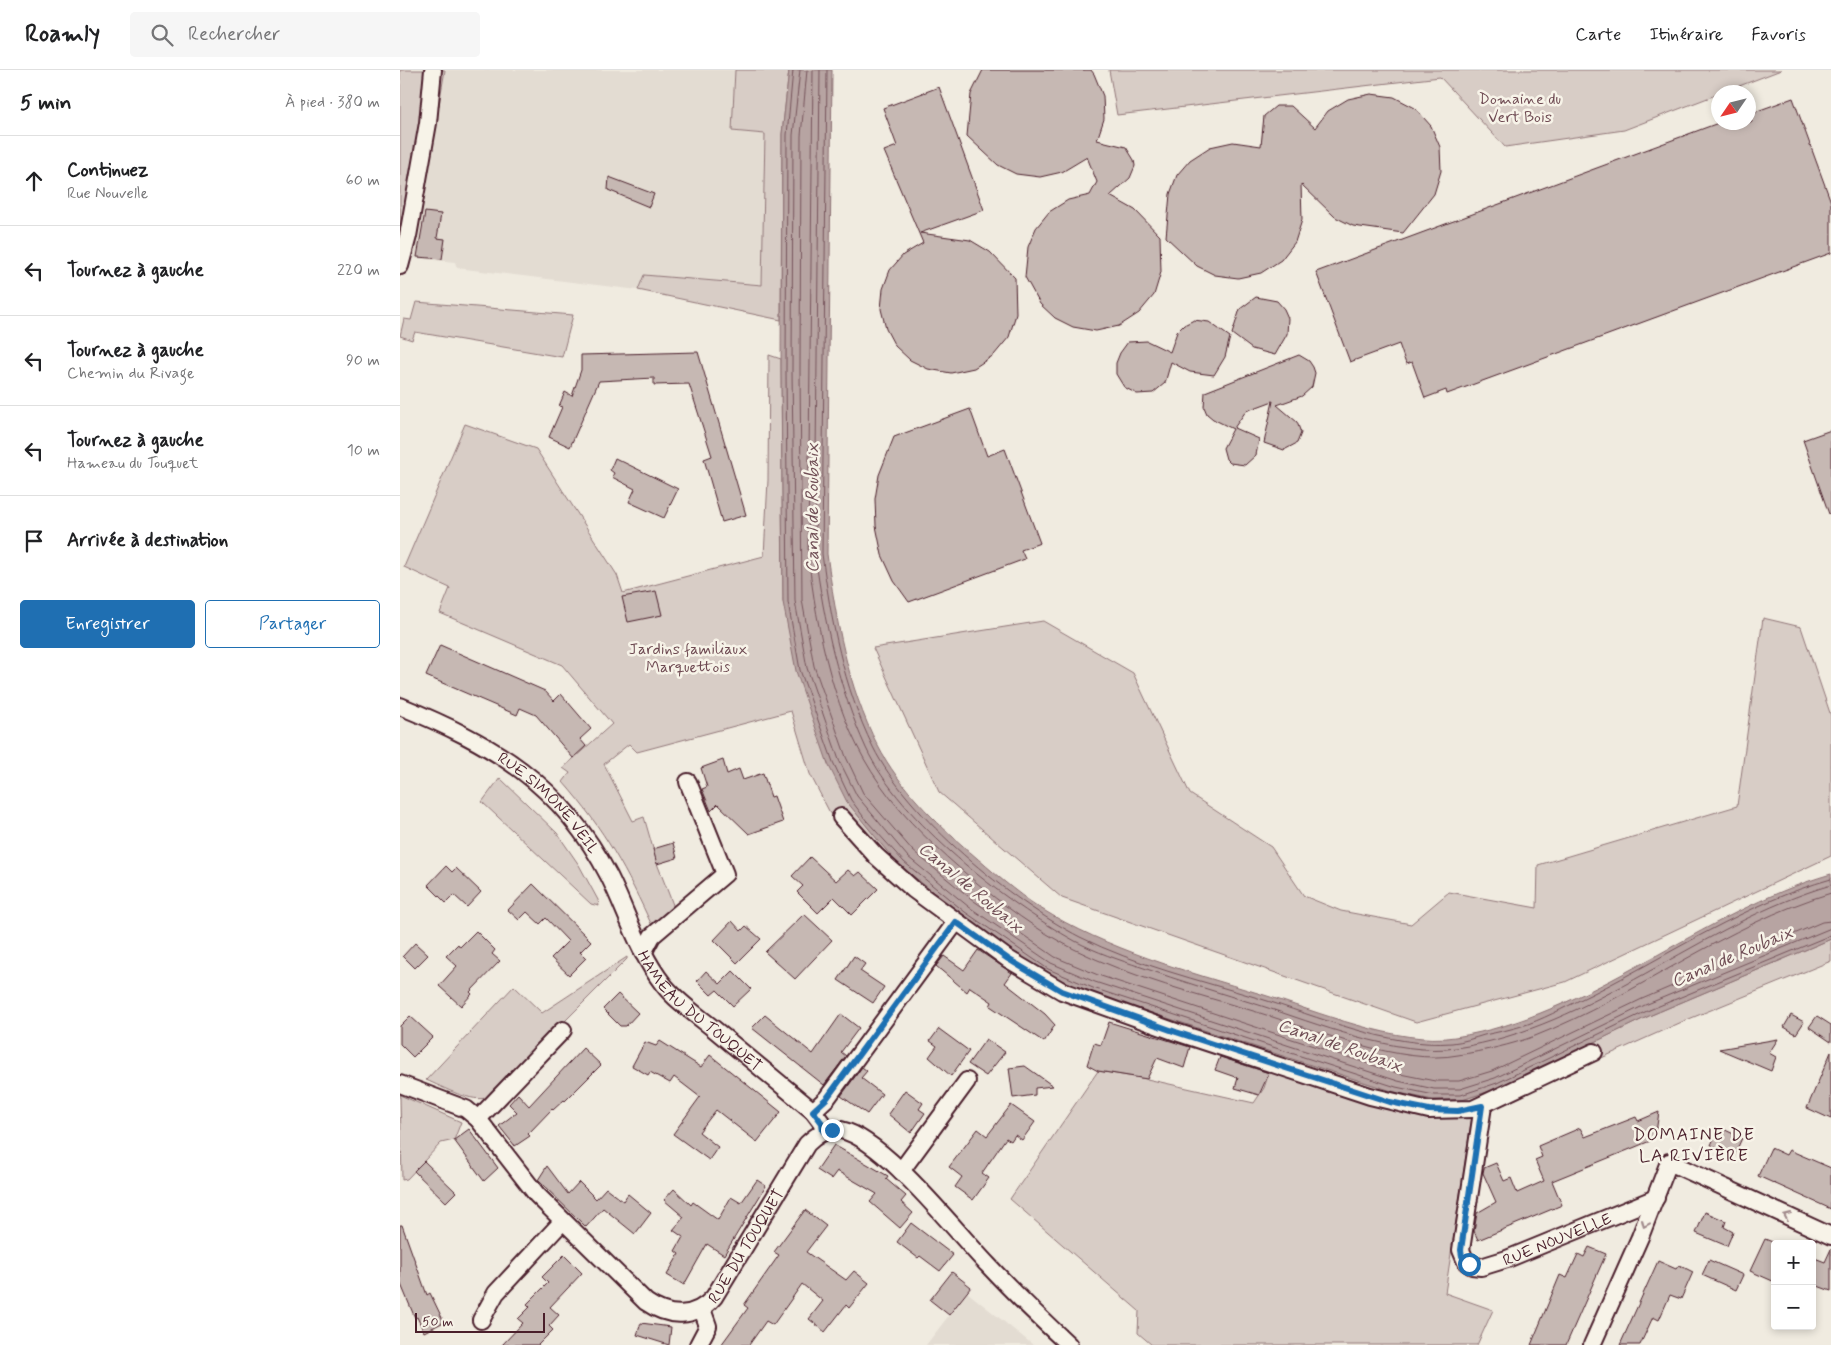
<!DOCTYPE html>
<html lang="fr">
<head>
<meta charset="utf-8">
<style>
	body { margin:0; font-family:Mynerve,sans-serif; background:#f6f6f6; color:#202124 }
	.controls { position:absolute; right:15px; bottom:15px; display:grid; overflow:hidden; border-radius:5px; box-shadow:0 2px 8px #0003 }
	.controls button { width:45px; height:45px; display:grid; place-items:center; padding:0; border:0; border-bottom:1px solid #e0e0e0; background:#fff; color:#202124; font:25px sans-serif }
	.compass { position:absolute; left:1311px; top:15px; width:45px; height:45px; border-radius:50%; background:#fff; box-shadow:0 2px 8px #0003; rotate:235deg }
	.scale { position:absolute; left:15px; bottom:12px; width:130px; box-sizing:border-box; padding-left:5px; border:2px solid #4a1f2b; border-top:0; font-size:14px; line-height:18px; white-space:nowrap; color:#4a1f2b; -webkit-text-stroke:4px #f7f3e8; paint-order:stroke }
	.stop { position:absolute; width:15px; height:15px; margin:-11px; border:4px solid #1f6fb2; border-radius:50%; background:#fff }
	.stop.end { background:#1f6fb2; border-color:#fff; box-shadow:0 1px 5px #0008 }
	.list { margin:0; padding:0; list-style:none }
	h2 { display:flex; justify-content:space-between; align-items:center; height:65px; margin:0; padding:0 20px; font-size:21px }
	h2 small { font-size:16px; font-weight:400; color:#757577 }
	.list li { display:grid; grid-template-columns:32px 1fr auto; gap:15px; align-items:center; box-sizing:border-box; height:90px; padding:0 20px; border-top:1px solid #e0e0e0 }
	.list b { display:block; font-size:19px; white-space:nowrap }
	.list p { margin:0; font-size:16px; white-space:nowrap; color:#757577 }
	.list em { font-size:16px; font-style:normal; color:#757577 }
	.actions { display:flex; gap:10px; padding:15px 20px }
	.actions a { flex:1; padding:11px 0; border:1px solid #1f6fb2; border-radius:5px; text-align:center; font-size:18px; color:#1f6fb2 }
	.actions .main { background:#1f6fb2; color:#fff }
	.icon { flex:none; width:28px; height:28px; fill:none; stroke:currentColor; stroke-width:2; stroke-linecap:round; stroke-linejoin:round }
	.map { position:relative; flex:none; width:1431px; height:1275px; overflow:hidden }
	header { display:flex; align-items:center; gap:30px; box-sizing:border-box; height:70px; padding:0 25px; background:#fff; border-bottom:1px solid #e0e0e0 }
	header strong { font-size:24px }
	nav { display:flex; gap:28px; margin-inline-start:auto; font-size:18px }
	.search { width:350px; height:45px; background:#f6f6f6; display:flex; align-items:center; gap:12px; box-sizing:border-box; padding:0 18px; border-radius:5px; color:#757577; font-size:19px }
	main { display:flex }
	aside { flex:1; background:#fff }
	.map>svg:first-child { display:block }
</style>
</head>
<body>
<header>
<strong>Roamly</strong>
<div class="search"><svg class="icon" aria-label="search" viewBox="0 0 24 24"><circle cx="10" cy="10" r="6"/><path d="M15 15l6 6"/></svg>Rechercher</div>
<nav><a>Carte</a><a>Itinéraire</a><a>Favoris</a></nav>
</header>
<main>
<aside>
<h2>5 min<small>À pied · 380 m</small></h2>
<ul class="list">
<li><svg class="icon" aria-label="ahead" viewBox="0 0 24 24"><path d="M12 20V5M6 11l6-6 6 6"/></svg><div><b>Continuez</b><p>Rue Nouvelle</p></div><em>60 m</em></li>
<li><svg class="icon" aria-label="left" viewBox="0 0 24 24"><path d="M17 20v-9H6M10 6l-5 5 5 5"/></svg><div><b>Tournez à gauche</b></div><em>220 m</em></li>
<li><svg class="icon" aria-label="left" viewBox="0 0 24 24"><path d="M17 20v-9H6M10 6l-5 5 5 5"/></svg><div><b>Tournez à gauche</b><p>Chemin du Rivage</p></div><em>90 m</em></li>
<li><svg class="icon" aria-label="left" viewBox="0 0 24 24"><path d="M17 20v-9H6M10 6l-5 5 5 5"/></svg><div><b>Tournez à gauche</b><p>Hameau du Touquet</p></div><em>10 m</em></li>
<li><svg class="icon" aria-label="arrive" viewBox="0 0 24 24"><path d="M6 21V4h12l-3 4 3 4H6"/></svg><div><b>Arrivée à destination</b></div></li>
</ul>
<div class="actions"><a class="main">Enregistrer</a><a>Partager</a></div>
</aside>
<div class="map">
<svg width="1431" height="1275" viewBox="0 0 1431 1275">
	<rect width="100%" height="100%" fill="#f0ebe0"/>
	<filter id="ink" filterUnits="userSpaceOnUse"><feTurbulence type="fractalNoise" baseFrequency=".02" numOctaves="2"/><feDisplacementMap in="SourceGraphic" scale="10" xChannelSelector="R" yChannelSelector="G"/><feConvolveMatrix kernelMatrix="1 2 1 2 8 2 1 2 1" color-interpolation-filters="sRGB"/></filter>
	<g filter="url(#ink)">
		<path fill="#e3dcd2" d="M 45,0 L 335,0 L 332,61 L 365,64 L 362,215 L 244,205 L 238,220 L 57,198 L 55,192 L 13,188 Z
			M 567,1222 L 633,1275 L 526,1275 Z"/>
		<path fill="#d8cdc6" stroke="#917678" d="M 0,0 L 45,0 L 13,185 L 0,174 Z
			M 335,0 L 389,0 L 382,64 L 381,250 L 238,220 L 244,205 L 362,215 L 365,64 L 332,61 Z
			M 709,0 L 1381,0 L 1224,60 L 1105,77 L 1040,7 L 717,45 Z
			M 16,232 L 173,245 L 162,287 L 15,262 L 12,270 L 0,266 L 4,249 L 11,250 Z
			M 369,285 L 381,289 L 383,532 L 562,846 L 645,903 L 691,923 L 995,1022 L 1033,1030 L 1062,1030 L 1099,1018 L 1249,946 L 1431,869 L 1431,891 L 1284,951 L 1072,1046 L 1045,1223 L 1093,1240 L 1077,1275 L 752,1275 L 738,1263 L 739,1241 L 610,1129 L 698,1001 L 747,1009 L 854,1033 L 864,1018 L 869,1003 L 646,918 L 456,773 L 429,741 L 410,704 L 391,641 L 237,682 L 229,674 L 204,694 L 233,751 L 244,747 L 258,796 L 275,840 L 253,858 C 227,801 205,760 163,712 L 170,703 L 163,698 L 212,654 L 162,595 L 40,543 L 50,518 L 4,497 L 65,354 L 136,379 L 217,505 L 223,523 L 364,486 L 368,410 Z
			M 1363,548 L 1401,557 L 1431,646 L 1431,786 L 1165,912 L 1016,952 L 662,828 L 539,722 L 473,578 L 643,551 L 733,603 L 790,724 L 871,777 L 904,826 L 941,841 L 1011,854 L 1049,822 L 1137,838 L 1138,795 L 1337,736 Z
			M 100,708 L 157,763 L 179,795 L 198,830 L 199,836 L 191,834 L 82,732 Z
			M 227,887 L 227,889 L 89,1027 C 72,1034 43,1017 26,1010 L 114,916 L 142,943 Z
			M 0,1025 L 61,1052 L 54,1070 L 41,1073 L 7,1109 L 2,1110 Z"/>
		<path fill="#b7a4a2" stroke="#8b6f72" d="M 389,0 L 432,0 L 427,484 C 436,549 447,616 478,676 C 499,717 535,752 570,782 C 592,801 615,822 640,838 C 708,880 786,901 861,924 C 916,941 999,976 1055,967 C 1191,946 1300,842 1431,804 L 1431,869 L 1249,946 L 1099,1018 L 1062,1030 L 1033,1030 L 995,1022 L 886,987 L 691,923 L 645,903 L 562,846 L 495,791 L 447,732 L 428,694 L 396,601 L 383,532 L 381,301 L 382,64 Z"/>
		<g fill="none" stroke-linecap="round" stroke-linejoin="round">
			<path stroke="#76545b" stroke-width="1" d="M 393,0 L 387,65 L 386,301 L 388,532 L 400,600 L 433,692 L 451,730 L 466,750 L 504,792 L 565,842 L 648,899 L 693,918 L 888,982 L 996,1017 L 1034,1025 L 1061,1025 L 1097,1013 L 1247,941 L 1431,865
				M 400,0 L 393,65 L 392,301 L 395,531 L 407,598 L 439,690 L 457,726 L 508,787 L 569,837 L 651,893 L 695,912 L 890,976 L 998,1011 L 1034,1019 L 1060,1019 L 1095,1008 L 1245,935 L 1431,858
				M 407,0 L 401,66 L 400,301 L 402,530 L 414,596 L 446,687 L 463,723 L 513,781 L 574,831 L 655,887 L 698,905 L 892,969 L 1000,1004 L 1035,1011 L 1059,1011 L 1092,1001 L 1242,929 L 1422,852 L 1431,851
				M 413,0 L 408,484 C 417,561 434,650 480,714 C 505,750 538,780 571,808 C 603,835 636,860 674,879 C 732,908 798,924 860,943 C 915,960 1002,996 1058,985 C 1083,981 1111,975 1135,966 C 1237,926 1326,854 1431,823
				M 420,0 L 415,484 C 424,551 438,617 466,678 C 500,751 606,833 675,871 C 696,882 719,890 741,897 C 780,911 820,923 859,935 C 915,953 998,987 1056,978 C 1193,958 1300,853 1431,815
				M 427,0 L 422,484 C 431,550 443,616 473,677 C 507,746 612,832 680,867 C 736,895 799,910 858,928 C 917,946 990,978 1052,973 C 1063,972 1074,968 1084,965 C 1098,962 1114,959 1128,954 C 1150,946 1171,934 1192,924 C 1271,884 1346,833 1431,809"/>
		</g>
		<path fill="#c6b8b3" stroke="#4a1f2b" d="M 583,0 L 691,0 L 694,4 L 703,26 L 704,49 L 697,70 L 726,77 L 734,90 L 735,96 L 730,108 L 710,126 L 735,140 L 760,166 L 761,202 L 754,225 L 739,243 L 719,256 L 696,261 L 673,257 L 655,248 L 640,234 L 625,207 L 628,177 L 636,158 L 649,142 L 668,130 L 690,125 L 697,112 L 687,87 L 662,102 L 640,107 L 616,104 L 598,95 L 567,66 L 571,24 Z
			M 539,17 L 584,140 L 520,163 L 570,170 L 590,182 L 615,208 L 616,244 L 609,267 L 594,285 L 574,298 L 551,303 L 528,299 L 510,290 L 495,276 L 486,259 L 481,239 L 483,219 L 490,200 L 503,185 L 523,173 L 484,81 L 497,76 L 483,38 Z
			M 971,24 L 994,27 L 1015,38 L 1031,56 L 1040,77 L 1041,101 L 1034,124 L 1003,163 L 953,156 L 935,147 L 901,114 L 902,150 L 895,172 L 881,190 L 861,203 L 838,208 L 815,205 L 797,196 L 766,167 L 770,124 L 777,105 L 790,90 L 810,77 L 833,72 L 861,76 L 864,46 L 876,36 L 891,36 L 915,58 L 928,41 L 948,29 Z
			M 1393,28 L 1431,132 L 1431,183 L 1047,324 L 1046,320 L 1025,328 L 1012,292 L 1006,294 L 999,274 L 950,292 L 916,202 L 1321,52 L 1352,52 L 1349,44 Z
			M 209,107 L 254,124 L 249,137 L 208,120 Z
			M 25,142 L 41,144 L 37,168 L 45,169 L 42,189 L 17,187 Z
			M 856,227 L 877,231 L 884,239 L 888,248 L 887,264 L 875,285 L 852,279 L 832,264 L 840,239 Z
			M 794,250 L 809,252 L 830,267 L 825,287 L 814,305 L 790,302 L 771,292 L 765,313 L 753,323 L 737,324 L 724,317 L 716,304 L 716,293 L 720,283 L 728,272 L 747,271 L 770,282 L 777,262 L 784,255 Z
			M 298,282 L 346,445 L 322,452 L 304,389 L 312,386 L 289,314 L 254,315 L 254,308 L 199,311 L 170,377 L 149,367 L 162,337 L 159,336 L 165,322 L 172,326 L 181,300 L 181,285 Z
			M 899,285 L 909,291 L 913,297 L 915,303 L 912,317 L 902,326 L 877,335 L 897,352 L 901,363 L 897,373 L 884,380 L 864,373 L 873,331 L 846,341 L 834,358 L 859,369 L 856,385 L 845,395 L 830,393 L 826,389 L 823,378 L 833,359 L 813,349 L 807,344 L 804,337 L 805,322 Z
			M 570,339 L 587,386 L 605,379 L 640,473 L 621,480 L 625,489 L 509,532 L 494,511 L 482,485 L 476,456 L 475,429 L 479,405 L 494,367 Z
			M 1431,360 L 1431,443 L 1429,444 L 1403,370 Z
			M 215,388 L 278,419 L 264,448 L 229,432 L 235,419 L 212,407 L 214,403 L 210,400 Z
			M 256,521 L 262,545 L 228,552 L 222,527 Z
			M 40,575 L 145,621 L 154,631 L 161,624 L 191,659 L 180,669 L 186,676 L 173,688 L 136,645 L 120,638 L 117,645 L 26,606 Z
			M 323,690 L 327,704 L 339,699 L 343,710 L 363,703 L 371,727 L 374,726 L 383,752 L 349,764 L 318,734 L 311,741 L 302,719 L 307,717 L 301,698 Z
			M 273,773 L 277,788 L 257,794 L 253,779 Z
			M 410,787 L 436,811 L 448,800 L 455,806 L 460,802 L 478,819 L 452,845 L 434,827 L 418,843 L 397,822 L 403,816 L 392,806 Z
			M 46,796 L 52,802 L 56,798 L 81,822 L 67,837 L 54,825 L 46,833 L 28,815 Z
			M 133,814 L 191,871 L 180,882 L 186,888 L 169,905 L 151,888 L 168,871 L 146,848 L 140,854 L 127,842 L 119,850 L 108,840 Z
			M 404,844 L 432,870 L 395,909 L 365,882 Z
			M 332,851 L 341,861 L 346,856 L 361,869 L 337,893 L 314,870 Z
			M 76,861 L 95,880 L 92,884 L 100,891 L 70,922 L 72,924 L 61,936 L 39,916 L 57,896 L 46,886 L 58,874 L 60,877 Z
			M 15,873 L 28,885 L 15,898 L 3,886 Z
			M 578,880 L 612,903 L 605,913 L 645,944 L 655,955 L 644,972 L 590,936 L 592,932 L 570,917 L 567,922 L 536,896 L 544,886 L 564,900 Z
			M 454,886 L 465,894 L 460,901 L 484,917 L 473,933 L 438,910 Z
			M 306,901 L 320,914 L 333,901 L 351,919 L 333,936 L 317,920 L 311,925 L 297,911 Z
			M 218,924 L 238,943 L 226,956 L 220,956 L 203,939 Z
			M 441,944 L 459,958 L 441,982 L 446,986 L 424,1015 L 352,958 L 365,945 L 413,984 Z
			M 1391,945 L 1404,952 L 1396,964 L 1384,957 Z
			M 10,946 L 33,967 L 13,987 L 0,974 L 0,956 Z
			M 1417,946 L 1431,955 L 1431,972 L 1409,957 Z
			M 709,952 L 790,977 L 784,998 L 757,988 L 747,1009 L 698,1001 L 687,995 L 694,973 L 701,975 Z
			M 539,959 L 569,981 L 551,1006 L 529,987 L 537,976 L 530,971 Z
			M 586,969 L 605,982 L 586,1006 L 568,994 Z
			M 1378,969 L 1369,983 L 1376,987 L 1371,1001 L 1319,979 Z
			M 260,971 L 301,997 L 310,985 L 381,1042 L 357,1072 L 316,1040 L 299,1062 L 318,1077 L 309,1090 L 273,1064 L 300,1027 L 274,1007 L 270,1013 L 250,1002 L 248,1005 L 232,996 L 245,972 L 256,976 Z
			M 183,978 L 201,995 L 165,1031 L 164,1030 L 153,1040 L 152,1039 L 128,1064 L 130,1066 L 115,1076 L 99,1056 L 117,1042 L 109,1034 L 118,1024 L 129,1036 Z
			M 1431,982 L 1431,1049 L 1407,1038 Z
			M 820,987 L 869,1003 L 859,1025 L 835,1018 L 838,1008 L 815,1000 Z
			M 625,996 L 653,1016 L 635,1018 L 635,1025 L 613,1028 L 609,998 Z
			M 462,997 L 467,1001 L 461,1008 L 482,1024 L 467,1044 L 441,1026 Z
			M 505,1020 L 523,1033 L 519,1039 L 525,1043 L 511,1063 L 488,1044 Z
			M 611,1035 L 635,1052 L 622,1070 L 615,1065 L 611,1071 L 606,1068 L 582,1103 L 589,1108 L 573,1130 L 555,1117 L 562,1107 L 549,1097 L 578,1059 L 587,1066 Z
			M 1259,1042 L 1255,1069 L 1152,1111 L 1162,1135 L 1078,1170 L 1074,1161 L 1077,1143 L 1096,1132 L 1083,1103 L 1084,1098 L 1096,1093 L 1104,1111 L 1111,1108 L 1117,1123 L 1144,1111 L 1135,1090 L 1142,1087 L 1138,1076 L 1180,1058 L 1185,1067 L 1236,1047 L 1238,1051 Z
			M 1319,1057 L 1342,1068 L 1334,1086 L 1311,1075 Z
			M 69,1059 L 98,1098 L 84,1111 L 54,1070 Z
			M 434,1075 L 488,1106 L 486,1109 L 506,1126 L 501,1132 L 513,1143 L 500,1158 L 470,1132 L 477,1124 L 437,1101 L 431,1109 L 417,1100 Z
			M 1371,1078 L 1386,1085 L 1389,1080 L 1431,1098 L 1431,1139 L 1358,1106 Z
			M 24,1091 L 56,1122 L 46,1132 L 14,1101 Z
			M 147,1096 L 168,1124 L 179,1112 L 196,1129 L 206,1118 L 223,1131 L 228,1124 L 251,1143 L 235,1164 L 203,1138 L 186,1157 L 138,1110 Z
			M 357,1110 L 366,1116 L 324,1185 L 307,1174 L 284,1215 L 267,1205 L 279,1184 L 275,1181 L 283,1167 L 273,1160 L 284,1147 L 264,1130 L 274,1119 L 291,1135 L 293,1132 L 318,1150 L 331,1127 L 341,1133 Z
			M 405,1140 L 426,1156 L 406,1182 L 446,1210 L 454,1201 L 469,1213 L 449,1238 L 446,1235 L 425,1262 L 409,1249 L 423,1231 L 402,1214 L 373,1255 L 366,1251 L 349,1275 L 321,1275 L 348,1238 L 344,1235 L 379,1185 L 374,1182 Z
			M 1305,1142 L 1326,1151 L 1324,1157 L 1333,1162 L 1327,1176 L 1296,1163 Z
			M 511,1153 L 553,1185 L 540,1201 L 520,1186 L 518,1188 L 497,1172 Z
			M 0,1155 L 2,1155 L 27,1225 L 30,1223 L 44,1252 L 24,1262 L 17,1247 L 15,1248 L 0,1212 Z
			M 1365,1169 L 1375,1173 L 1375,1212 L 1350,1201 Z
			M 1189,1177 L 1206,1184 L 1166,1275 L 1131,1275 L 1160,1205 L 1167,1208 L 1178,1184 L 1184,1187 Z
			M 1431,1179 L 1431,1221 L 1415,1215 L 1418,1209 L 1412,1206 L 1412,1187 L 1425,1192 Z
			M 164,1185 L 182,1203 L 150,1237 L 159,1245 L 149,1256 L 153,1260 L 138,1275 L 102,1275 L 123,1253 L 118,1249 L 130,1237 L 127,1234 L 148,1213 L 142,1207 Z
			M 1309,1190 L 1343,1205 L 1336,1220 L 1302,1205 Z
			M 1258,1191 L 1276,1199 L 1279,1195 L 1293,1202 L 1281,1229 L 1270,1225 L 1259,1250 L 1253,1247 L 1240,1275 L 1220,1275 Z
			M 552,1202 L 571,1217 L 549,1245 L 530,1230 Z
			M 241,1253 L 271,1257 L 269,1275 L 237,1265 Z"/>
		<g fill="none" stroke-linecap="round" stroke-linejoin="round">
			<g stroke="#4a1f2b" stroke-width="20">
				<g id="street">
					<path d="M 0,196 L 8,166 L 28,53 L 33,0"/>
					<path id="s1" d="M 0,636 C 93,674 161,713 209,806 C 227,842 238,882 263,914 C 277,932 297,945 314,959 C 347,986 380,1014 413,1041 L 422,1053 L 423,1061"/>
					<path d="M 441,747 L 476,786 L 514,820 L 608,889 L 662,921 L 776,962 L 970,1026 L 1029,1040 L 1073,1039 L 1194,982"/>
					<path d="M 243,883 L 252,866 L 325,804 L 288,712"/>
					<path id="s2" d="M 0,1014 L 66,1039 L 78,1049 L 137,1125 L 246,1232 C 269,1248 295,1249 314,1227 L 407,1074 C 416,1065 427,1057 441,1060 C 484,1069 556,1162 588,1195 C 614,1223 641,1249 669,1275"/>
					<path id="s3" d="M 1083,1036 L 1061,1180 L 1066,1192 L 1072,1196 L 1081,1197 L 1107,1189 L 1256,1128"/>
					<path d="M 413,1041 L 427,1028 L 556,852"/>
					<path d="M 78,1049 L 163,960"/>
					<path d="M 501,1101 L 567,1011"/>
					<path d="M 81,1250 L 96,1223 L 162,1152"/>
					<path d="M 298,1275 L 308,1256 L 302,1239"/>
					<path d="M 1192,1275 L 1240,1167 L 1269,1092 L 1431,1166"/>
				</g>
			</g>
			<use href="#street" stroke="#f7f3e8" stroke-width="16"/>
		</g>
		<defs><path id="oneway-chevron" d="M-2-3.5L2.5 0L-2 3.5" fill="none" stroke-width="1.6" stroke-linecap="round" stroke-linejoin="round" transform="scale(1.25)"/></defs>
		<g stroke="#a0898a">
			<use href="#oneway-chevron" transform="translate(1387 1146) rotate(-156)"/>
			<use href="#oneway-chevron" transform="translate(1245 1154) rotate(113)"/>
		</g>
	</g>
	<g fill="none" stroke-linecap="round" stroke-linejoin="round" filter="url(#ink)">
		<path stroke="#1f6fb2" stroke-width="6" d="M 432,1060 L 423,1061 L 422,1053 L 413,1041 L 427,1028 L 556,852 L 608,889 L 662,921 L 776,962 L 990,1032 L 1029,1040 L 1058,1041 L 1082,1036 L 1061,1180 L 1062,1186 L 1069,1194"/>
	</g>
	<g text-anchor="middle" stroke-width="5" stroke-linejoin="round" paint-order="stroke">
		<g font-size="16" fill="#6e4a52" stroke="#f7f3e8">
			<text x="1120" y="34">Domaine du<tspan x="1120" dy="18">Vert Bois</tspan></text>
			<text x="288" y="584">Jardins familiaux<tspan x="288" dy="18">Marquettois</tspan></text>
		</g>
		<g font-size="16" fill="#4a1f2b" stroke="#f7f3e8">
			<text dy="6" stroke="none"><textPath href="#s1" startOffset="180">RUE SIMONE VEIL</textPath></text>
			<text dy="6" stroke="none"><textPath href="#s1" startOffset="442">HAMEAU DU TOUQUET</textPath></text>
			<text dy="6" stroke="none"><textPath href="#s3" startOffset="256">RUE NOUVELLE</textPath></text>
			<text dy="6" stroke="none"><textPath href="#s2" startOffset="471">RUE DU TOUQUET</textPath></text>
		</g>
		<g font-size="18" font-style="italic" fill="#704e55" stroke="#f7f3e8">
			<text transform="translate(412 438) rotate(-90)" y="6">Canal de Roubaix</text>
			<text transform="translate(571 817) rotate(40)" y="6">Canal de Roubaix</text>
			<text transform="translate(1332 886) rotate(-23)" y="6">Canal de Roubaix</text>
			<text transform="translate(940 975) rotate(19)" y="6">Canal de Roubaix</text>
		</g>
		<g font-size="18" letter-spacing="1" fill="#4a1f2b" stroke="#f7f3e8">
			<text x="1294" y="1070">DOMAINE DE<tspan x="1294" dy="21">LA RIVIÈRE</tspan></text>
		</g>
	</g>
</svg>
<div class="controls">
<button>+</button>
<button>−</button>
</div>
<svg class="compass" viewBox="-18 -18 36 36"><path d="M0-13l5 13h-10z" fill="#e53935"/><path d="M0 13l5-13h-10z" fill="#757577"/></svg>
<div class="scale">50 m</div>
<div class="stop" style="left:1069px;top:1194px"></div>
<div class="stop end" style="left:432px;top:1060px"></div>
</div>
</main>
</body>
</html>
